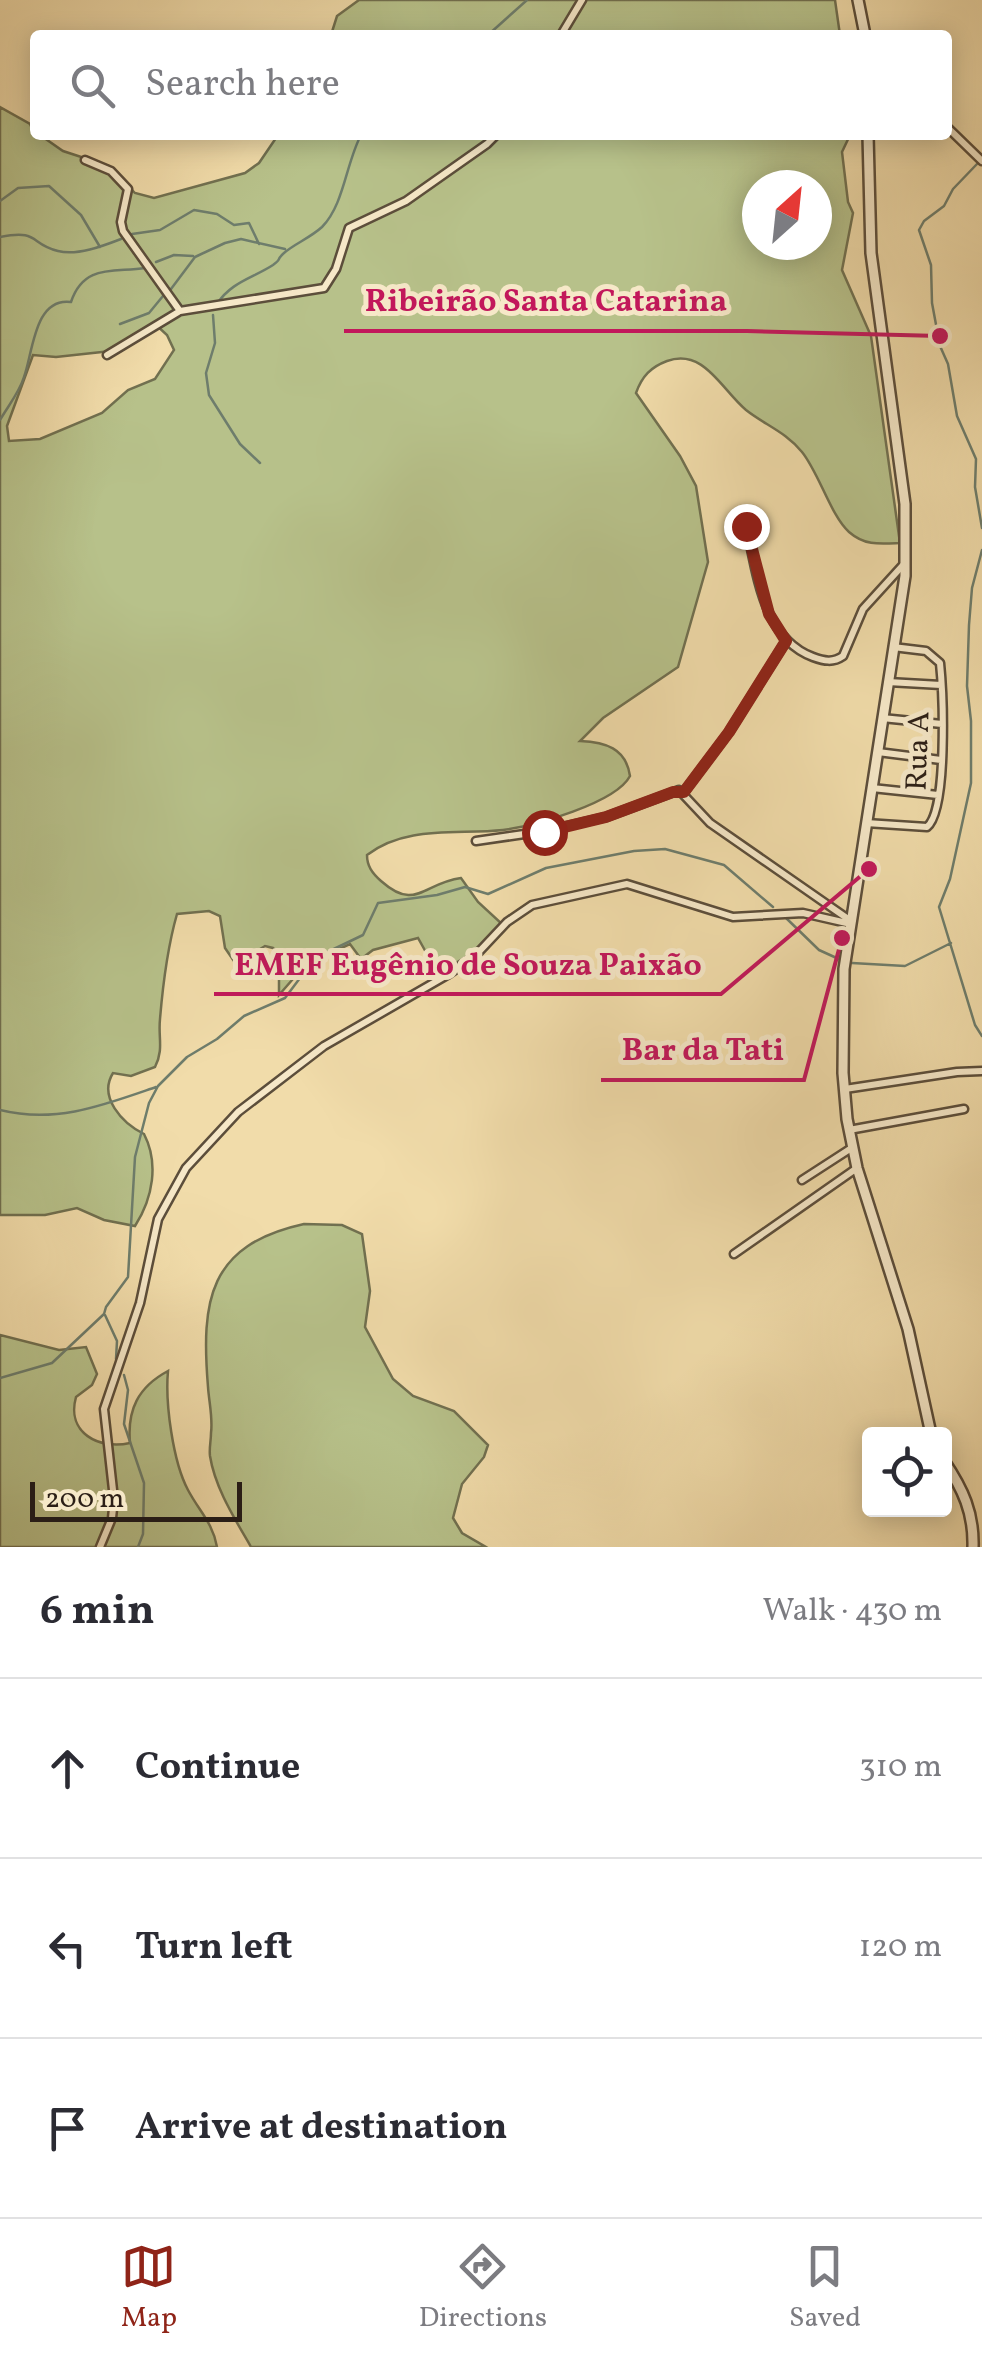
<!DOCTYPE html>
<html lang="en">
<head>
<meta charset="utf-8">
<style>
	body { margin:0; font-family:Vollkorn,serif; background:#f2f2f3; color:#2b2b33 }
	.controls { position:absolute; right:30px; bottom:30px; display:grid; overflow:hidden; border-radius:10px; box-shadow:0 5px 25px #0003 }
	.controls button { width:90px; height:90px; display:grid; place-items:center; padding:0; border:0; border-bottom:2px solid #e1e1e2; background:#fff; color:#2b2b33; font:50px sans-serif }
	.compass { position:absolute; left:742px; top:170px; width:90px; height:90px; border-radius:50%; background:#fff; box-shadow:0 5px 25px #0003; rotate:27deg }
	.scale { position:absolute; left:30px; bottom:25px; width:212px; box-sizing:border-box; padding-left:10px; border:5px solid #2b1e16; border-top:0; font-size:28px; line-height:35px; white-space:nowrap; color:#2b1e16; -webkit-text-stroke:8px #f6e8c8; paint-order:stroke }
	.stop { position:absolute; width:30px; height:30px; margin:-22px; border:8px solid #8f2418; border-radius:50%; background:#fff }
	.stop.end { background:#8f2418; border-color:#fff; box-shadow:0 2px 10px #0008 }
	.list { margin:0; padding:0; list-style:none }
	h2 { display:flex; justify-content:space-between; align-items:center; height:130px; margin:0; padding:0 40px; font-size:42px }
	h2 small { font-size:32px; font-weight:400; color:#7c7c81 }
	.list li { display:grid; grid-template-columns:65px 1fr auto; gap:30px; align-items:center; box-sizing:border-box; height:180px; padding:0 40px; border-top:2px solid #e1e1e2 }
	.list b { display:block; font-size:38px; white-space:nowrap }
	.list em { font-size:32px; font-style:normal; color:#7c7c81 }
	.icon { flex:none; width:55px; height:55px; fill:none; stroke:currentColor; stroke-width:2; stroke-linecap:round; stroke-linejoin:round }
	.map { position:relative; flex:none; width:982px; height:1547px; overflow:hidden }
	.search { position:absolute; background:#fff; box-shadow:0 5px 25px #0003; left:30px; right:30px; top:30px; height:110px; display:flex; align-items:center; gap:25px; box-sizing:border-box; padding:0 35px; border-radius:10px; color:#7c7c81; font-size:38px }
	.sheet { height:670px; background:#fff }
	nav { display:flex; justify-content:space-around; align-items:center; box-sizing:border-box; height:140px; border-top:2px solid #e1e1e2; background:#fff; font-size:28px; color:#7c7c81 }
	nav a { display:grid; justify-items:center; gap:5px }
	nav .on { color:#8f2418 }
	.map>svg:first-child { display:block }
</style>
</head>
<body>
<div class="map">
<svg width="982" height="1547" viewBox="0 0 982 1547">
	<rect width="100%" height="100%" fill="#f1dcaa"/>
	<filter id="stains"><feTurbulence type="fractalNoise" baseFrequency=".002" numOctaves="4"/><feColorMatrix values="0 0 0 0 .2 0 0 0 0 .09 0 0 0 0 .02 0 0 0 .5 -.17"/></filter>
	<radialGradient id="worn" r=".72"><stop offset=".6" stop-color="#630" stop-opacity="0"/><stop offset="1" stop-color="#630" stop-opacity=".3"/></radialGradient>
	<path fill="#b7c18a" stroke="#717050" stroke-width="2.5" fill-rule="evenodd" d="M 359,0 L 835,0 L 840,35 L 331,35 L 337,16 Z
		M 0,107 L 30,124 L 35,135 L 40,135 L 63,151 L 109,166 L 135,193 L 154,198 L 245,173 L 259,163 L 278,135 L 850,135 L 842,152 L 848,202 L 853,213 L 842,270 L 871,336 L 900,543 C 880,544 865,546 849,532 C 831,516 819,473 802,452 C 786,432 765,425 746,410 C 721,389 704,348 667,361 C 651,367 642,376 636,393 L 680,456 L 696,486 L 708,562 L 678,667 L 603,718 L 580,741 C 605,742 626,748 630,776 C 616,803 534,826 503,830 C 457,835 406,825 367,855 C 367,866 372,873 381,881 C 416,912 423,883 461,878 L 478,902 L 502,924 L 477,950 L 433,977 L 432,963 L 418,938 L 373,950 L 361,959 L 350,944 L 306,964 L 279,995 L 279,954 L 273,948 L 265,946 L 236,964 L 225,948 L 220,916 L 209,911 L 177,914 C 167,949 163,983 160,1019 C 158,1038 164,1049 155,1067 L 131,1076 L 113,1073 C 98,1097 122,1123 144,1134 C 159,1163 153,1198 135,1226 L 104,1220 L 77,1208 L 45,1215 L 0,1215 ZM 757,185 L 817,185 L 817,245 L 757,245 ZM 154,323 L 167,335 L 174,350 L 155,379 L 128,390 L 102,413 L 40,439 L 9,441 L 7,426 L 33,355 L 56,357 L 111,351 Z
		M 304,1224 L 342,1225 L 362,1234 L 370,1291 L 365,1327 L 393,1379 L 413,1396 L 454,1411 L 488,1445 L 484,1457 L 462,1484 L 453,1518 L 462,1533 L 486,1547 L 251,1547 C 235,1519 215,1488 210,1456 C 209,1448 211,1441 211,1433 C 213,1418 209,1402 208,1387 C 201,1301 208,1245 304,1224 Z
		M 0,1335 L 59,1350 L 86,1347 L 97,1374 L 92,1385 L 76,1397 C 66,1433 99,1450 130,1443 C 127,1410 138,1387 168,1371 C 165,1403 173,1462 188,1490 C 199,1511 213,1523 217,1547 L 0,1547 Z"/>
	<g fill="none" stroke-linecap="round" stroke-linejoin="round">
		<path stroke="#6e7d6c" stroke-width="2.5" d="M 488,35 L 527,0
			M 977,164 L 953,189 L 944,206 L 924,221 L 919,230 L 931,265 L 932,303 L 940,346 L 948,364 L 957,416 L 976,459 L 975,487 L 982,528
			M 0,201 L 18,188 L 49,186 L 81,215 L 100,247
			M 132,234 L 160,230 L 194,210 L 217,214 L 234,225 L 249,223 L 259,244
			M 0,237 C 40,229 29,244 58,251 C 77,256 103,246 121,239
			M 156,262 L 174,255 L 193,256
			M 171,289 L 195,257 L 225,243 L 241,239 L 285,249
			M 217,304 C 231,282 253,278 273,265 C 283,258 275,261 284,253 C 294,244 310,238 322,227 C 344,205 346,163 361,135
			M 213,315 L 215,343 L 206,373 L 209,395 L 240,444 L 260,463
			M 120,324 L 149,313 L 163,296
			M 0,420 C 8,406 19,393 24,377 C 33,353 34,297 71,302 C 84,263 115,273 145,268
			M 982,550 L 972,588 L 969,625 L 967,686 L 971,721 L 971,783 L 950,879 L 939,907 L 975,1025 L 982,1036
			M 785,917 L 819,950 L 841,960
			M 852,963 L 905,966 L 951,943
			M 0,1110 C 56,1124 104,1105 156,1087
			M 105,1315 L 117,1341 L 116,1359
			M 124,1375 L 128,1390 L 124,1424 L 144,1483 L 143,1534 L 138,1547
			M 0,1378 L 52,1363 L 104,1314 L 106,1307 L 128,1277 L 135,1157 L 149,1103 L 158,1086 L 187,1057 L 217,1039 L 244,1016 L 285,998 L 315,958 L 363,935 L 378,903 L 437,895 L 465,887 L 488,894 L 546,868 L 634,851 L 665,849 L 724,865 L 773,907"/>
		<g stroke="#5c4e3b" stroke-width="11">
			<path id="minor" d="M 561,35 L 582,0
				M 947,127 L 982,161
				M 85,160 L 111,171 L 128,189 L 121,222 L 123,231 L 180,311
				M 107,355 L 180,311 L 324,288 L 336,269 L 349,228 L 406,201 L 487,144 L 496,135
				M 746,526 C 757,572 762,638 813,657 C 824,661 833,663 843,656 L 863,609 L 904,564
				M 888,682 L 941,685
				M 882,718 L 942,724
				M 878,752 L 941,760
				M 872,788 L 938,795
				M 684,792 L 729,732 L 786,641
				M 866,823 L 927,827 C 948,810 943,693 940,663 L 926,651 L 893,647
				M 476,841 L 545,831 L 606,817 L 679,790 L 710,823 L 851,921
				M 845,1089 L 957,1072 L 982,1071
				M 849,1130 L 964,1109
				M 802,1180 L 853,1147
				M 734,1254 L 857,1168
				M 100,1547 L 112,1518 L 114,1499 L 104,1409 L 140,1303 L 158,1219 L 186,1168 L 238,1112 L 324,1046 L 449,974 L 475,956 L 507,922 L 532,905 L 627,884 L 733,917 L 803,913 L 851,924"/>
		</g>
		<g stroke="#5c4e3b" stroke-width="14">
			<path id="tertiary" d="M 858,0 L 865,35
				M 868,135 L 871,253 L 905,504 L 905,576 L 844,969 L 843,1073 L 847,1119 L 857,1168 L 908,1329 L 931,1434
				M 944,1461 C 963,1489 974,1513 973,1547"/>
		</g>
		<use href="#minor" stroke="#f6e8c8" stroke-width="6"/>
		<use href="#tertiary" stroke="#f6e8c8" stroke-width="9"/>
	</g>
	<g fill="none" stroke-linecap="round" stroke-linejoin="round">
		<path stroke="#8f2418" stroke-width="12" d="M 544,832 L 606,817 L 673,792 L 684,792 L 729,732 L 786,641 L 769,614 L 746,526"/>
	</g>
	<g text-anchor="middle" stroke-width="10" stroke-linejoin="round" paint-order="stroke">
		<g font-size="30" fill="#2b1e16" stroke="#f6e8c8">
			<text transform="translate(917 751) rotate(-88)" y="10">Rua A</text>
		</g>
	</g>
	<path fill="none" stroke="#c2185b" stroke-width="4" d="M940 336L747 331H344M869 869L721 994H214M842 938L804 1080H601"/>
	<g fill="#c2185b" stroke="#f6e8c8" stroke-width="4">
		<circle cx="940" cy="336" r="10"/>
		<circle cx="869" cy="869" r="10"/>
		<circle cx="842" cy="938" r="10"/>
	</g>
	<g font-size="32" text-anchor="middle" font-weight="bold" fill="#c2185b" stroke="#f6e8c8" stroke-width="10" stroke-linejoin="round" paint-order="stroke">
		<text x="546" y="311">Ribeirão Santa Catarina</text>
		<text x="468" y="975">EMEF Eugênio de Souza Paixão</text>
		<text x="703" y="1060">Bar da Tati</text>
	</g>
	<rect width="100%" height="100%" filter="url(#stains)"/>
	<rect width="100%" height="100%" fill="url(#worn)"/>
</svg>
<div class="controls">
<button><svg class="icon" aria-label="locate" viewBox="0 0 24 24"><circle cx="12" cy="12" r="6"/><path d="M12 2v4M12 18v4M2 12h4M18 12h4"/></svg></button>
</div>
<svg class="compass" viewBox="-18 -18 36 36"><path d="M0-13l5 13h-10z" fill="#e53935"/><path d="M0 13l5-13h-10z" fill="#7c7c81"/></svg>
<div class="scale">200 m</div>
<div class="stop" style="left:544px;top:832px"></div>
<div class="stop end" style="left:746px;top:526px"></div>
<div class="search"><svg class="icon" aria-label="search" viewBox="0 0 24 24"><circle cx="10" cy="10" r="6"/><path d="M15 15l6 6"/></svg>Search here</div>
</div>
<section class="sheet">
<h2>6 min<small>Walk · 430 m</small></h2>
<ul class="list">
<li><svg class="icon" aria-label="ahead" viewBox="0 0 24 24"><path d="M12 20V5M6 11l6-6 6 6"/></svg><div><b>Continue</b></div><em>310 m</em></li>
<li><svg class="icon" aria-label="left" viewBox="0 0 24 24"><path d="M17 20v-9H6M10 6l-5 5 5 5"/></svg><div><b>Turn left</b></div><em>120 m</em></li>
<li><svg class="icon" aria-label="arrive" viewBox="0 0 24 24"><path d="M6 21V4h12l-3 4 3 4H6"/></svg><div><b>Arrive at destination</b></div></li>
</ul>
</section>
<nav>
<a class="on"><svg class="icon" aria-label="map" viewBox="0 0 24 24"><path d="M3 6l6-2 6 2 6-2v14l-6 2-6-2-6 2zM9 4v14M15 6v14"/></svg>Map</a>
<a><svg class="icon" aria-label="directions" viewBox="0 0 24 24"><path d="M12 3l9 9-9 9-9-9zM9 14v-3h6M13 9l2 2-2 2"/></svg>Directions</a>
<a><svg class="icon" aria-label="saved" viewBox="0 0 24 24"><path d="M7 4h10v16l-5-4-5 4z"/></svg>Saved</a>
</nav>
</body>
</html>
